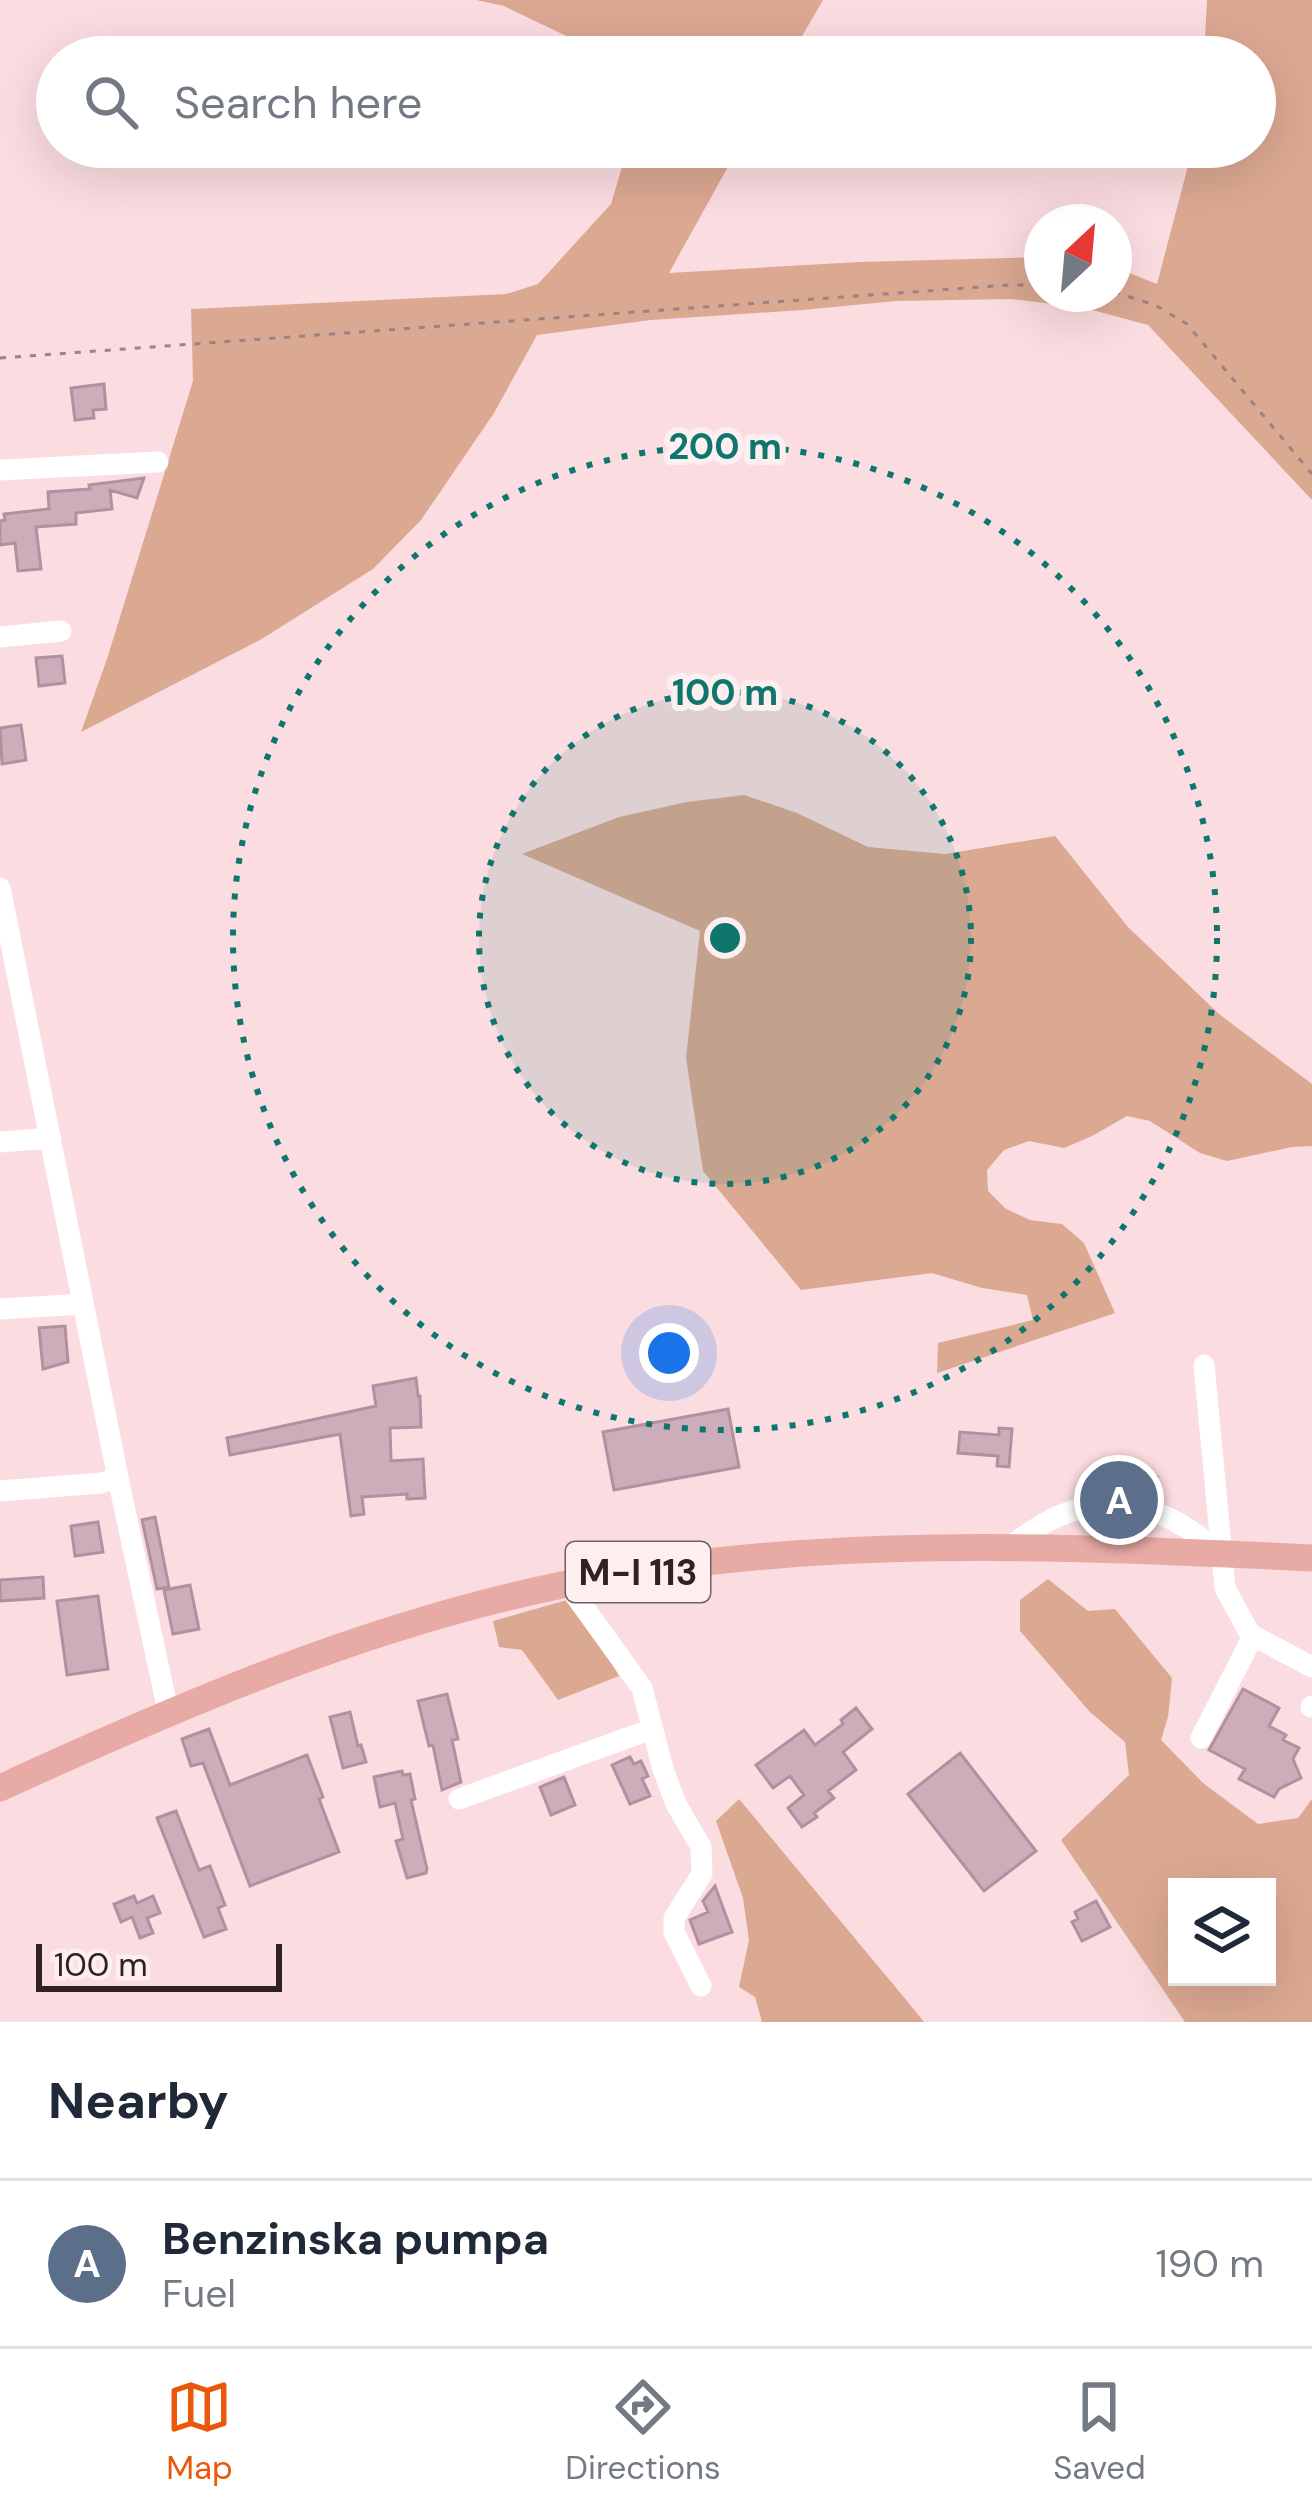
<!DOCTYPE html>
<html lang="en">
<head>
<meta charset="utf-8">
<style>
	body { margin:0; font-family:"DM Sans",sans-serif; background:#f2f2f3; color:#1f2937 }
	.controls { position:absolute; right:36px; bottom:36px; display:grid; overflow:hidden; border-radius:0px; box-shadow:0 12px 48px #0002 }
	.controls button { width:108px; height:108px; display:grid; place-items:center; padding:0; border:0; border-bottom:3px solid #e0e1e3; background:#fff; color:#1f2937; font:60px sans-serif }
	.compass { position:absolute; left:1024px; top:204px; width:108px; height:108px; border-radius:50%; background:#fff; box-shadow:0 12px 48px #0002; rotate:26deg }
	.scale { position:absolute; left:36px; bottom:30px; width:246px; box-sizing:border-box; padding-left:12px; border:6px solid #302224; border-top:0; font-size:33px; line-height:42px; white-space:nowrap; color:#302224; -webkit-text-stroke:9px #fdeef0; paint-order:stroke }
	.you { position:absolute; left:669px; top:1353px; width:42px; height:42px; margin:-30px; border:9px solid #fff; border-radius:50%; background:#1a73e8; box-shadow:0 0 0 18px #1a73e833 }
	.badge { display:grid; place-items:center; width:78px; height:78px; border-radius:50%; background:#ea580c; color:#fff; font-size:39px; font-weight:700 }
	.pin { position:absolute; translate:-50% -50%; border:6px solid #fff; box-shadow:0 3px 12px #0006 }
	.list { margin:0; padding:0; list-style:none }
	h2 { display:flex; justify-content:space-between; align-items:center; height:156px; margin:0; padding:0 48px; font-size:51px }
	h2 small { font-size:39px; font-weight:400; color:#747a83 }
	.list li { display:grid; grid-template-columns:78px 1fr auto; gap:36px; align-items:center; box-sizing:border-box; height:168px; padding:0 48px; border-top:3px solid #e0e1e3 }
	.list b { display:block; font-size:45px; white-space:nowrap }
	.list p { margin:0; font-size:39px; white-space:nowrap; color:#747a83 }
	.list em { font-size:39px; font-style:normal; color:#747a83 }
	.icon { flex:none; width:66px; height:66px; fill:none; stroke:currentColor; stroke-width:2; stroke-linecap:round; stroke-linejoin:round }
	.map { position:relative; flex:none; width:1312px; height:2022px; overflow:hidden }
	.search { position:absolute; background:#fff; box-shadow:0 12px 48px #0002; left:36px; right:36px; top:36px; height:132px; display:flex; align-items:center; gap:30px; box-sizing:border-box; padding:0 42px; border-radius:66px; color:#747a83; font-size:45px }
	.sheet { height:324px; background:#fff }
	nav { display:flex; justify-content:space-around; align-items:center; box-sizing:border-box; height:168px; border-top:3px solid #e0e1e3; background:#fff; font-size:33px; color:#747a83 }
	nav a { display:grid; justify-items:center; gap:6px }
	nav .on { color:#ea580c }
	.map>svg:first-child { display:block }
</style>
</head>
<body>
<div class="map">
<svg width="1312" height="2022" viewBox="0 0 1312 2022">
	<rect width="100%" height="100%" fill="#fbdce0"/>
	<path fill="#dba892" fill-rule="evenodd" d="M 476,0 L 823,0 L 790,57 L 610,57 L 504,6 Z
		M 1207,0 L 1312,0 L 1312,500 L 1148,325 L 1085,308 L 1011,299 L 896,301 L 803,310 L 651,320 L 537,335 L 494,413 L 421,520 L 373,569 L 260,640 L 81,732 L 107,659 L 193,381 L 191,309 L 506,294 L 538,284 L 611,204 L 628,147 L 739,147 L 669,273 L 859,262 L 1042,257 L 1042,294 L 1114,294 L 1114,267 L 1157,284 L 1193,147 L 1255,147 L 1255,57 L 1204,57 Z
		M 744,795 L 797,813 L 868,847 L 945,854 L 1055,836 L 1128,927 L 1219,1014 L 1312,1084 L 1312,1146 L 1292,1147 L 1227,1161 L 1200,1153 L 1150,1121 L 1127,1116 L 1092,1136 L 1064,1148 L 1029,1141 L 1004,1150 L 987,1170 L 988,1191 L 1006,1209 L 1030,1220 L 1062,1224 L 1084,1243 L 1115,1313 L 937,1373 L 938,1343 L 1033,1320 L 1027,1295 L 982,1288 L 932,1273 L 801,1290 L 703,1171 L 686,1058 L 700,931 L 522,854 L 619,817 L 687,802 Z
		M 1048,1579 L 1088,1611 L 1115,1609 L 1172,1678 L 1168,1717 L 1161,1740 L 1203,1783 L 1258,1824 L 1298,1818 L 1312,1799 L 1312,2022 L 1185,2022 L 1061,1840 L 1129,1775 L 1125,1742 L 1090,1712 L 1020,1631 L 1020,1600 ZM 1177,1887 L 1267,1887 L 1267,1977 L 1177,1977 Z
		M 567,1600 L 603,1648 L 619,1676 L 558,1700 L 522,1650 L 499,1647 L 493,1621 Z
		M 739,1799 L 912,2007 L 924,2022 L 762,2022 L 755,1997 L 739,1987 L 749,1940 L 743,1898 L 716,1821 Z"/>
	<path fill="#ceadbb" stroke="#b191a0" stroke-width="3" d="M 104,384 L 106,409 L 93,410 L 94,418 L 75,420 L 71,388 Z
		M 144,478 L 137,498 L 110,490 L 112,509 L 76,513 L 76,524 L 36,527 L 41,569 L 18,571 L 15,543 L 0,545 L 0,521 L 5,520 L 4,514 L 49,509 L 48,492 L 90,489 L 89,485 Z
		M 62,656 L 65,683 L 39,686 L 36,658 Z
		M 21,725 L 26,760 L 2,764 L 0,728 Z
		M 65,1326 L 68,1362 L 43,1369 L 39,1328 Z
		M 416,1378 L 418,1396 L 420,1396 L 421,1427 L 390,1428 L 391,1461 L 423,1459 L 425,1498 L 407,1499 L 407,1494 L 362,1497 L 364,1514 L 351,1516 L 340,1434 L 230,1455 L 227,1438 L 376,1406 L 373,1386 Z
		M 728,1409 L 739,1467 L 614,1490 L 603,1432 Z
		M 999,1428 L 1012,1429 L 1009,1467 L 997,1466 L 998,1456 L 958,1453 L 960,1432 L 999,1435 Z
		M 1110,1475 L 1157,1477 L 1157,1497 L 1127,1496 L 1119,1508 L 1121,1516 L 1128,1522 L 1107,1522 L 1116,1515 L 1118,1508 L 1115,1498 L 1108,1493 Z
		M 155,1517 L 169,1587 L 157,1589 L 142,1520 Z
		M 98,1522 L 103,1552 L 75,1556 L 71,1526 Z
		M 43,1577 L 44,1598 L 0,1601 L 0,1580 Z
		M 190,1585 L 199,1629 L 173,1634 L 164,1590 Z
		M 98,1596 L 108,1669 L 67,1675 L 57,1601 Z
		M 1243,1689 L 1279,1708 L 1269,1726 L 1286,1735 L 1283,1740 L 1299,1748 L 1293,1759 L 1301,1778 L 1279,1789 L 1274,1797 L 1239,1779 L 1245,1769 L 1209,1750 Z
		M 447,1694 L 458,1739 L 452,1740 L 461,1782 L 442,1790 L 433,1745 L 429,1746 L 418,1701 Z
		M 856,1708 L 872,1729 L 843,1752 L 856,1770 L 828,1791 L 834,1798 L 814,1813 L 817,1817 L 802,1827 L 788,1808 L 804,1795 L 790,1776 L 773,1788 L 756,1765 L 804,1730 L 815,1745 L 843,1724 L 841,1720 Z
		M 350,1712 L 358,1746 L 361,1745 L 366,1762 L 343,1768 L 330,1717 Z
		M 209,1729 L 230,1785 L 307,1755 L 323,1797 L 319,1799 L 339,1852 L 250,1886 L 203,1763 L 191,1766 L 182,1739 Z
		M 960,1753 L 1036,1851 L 984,1891 L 908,1794 Z
		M 630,1757 L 634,1764 L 641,1761 L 648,1776 L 642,1779 L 650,1796 L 630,1804 L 612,1765 Z
		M 402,1771 L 403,1775 L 410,1774 L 415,1799 L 411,1800 L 427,1869 L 426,1873 L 407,1878 L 396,1841 L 403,1839 L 395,1803 L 380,1807 L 374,1777 Z
		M 564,1777 L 575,1805 L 551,1815 L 540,1787 Z
		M 176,1811 L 199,1870 L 210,1866 L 225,1905 L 218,1908 L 226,1929 L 204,1937 L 157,1818 Z
		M 715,1886 L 732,1932 L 699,1944 L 690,1920 L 708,1912 L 703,1901 Z
		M 134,1896 L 137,1903 L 153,1896 L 160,1913 L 147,1918 L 153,1933 L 140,1938 L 132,1917 L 121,1922 L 114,1904 Z
		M 1096,1901 L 1110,1927 L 1082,1941 L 1072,1922 L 1078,1919 L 1075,1912 Z"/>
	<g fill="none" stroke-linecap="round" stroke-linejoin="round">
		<path stroke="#9a8386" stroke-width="3" stroke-dasharray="6 9" stroke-linecap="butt" d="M 1114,292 L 1155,305 L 1187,324 L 1312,474
			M 0,358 L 1008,285 L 1042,285"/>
		<path stroke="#fff" stroke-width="21" d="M 0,470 L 158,462
			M 0,637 L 61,631
			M 0,888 L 118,1478 L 168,1711
			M 0,1142 L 51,1138
			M 0,1309 L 83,1304
			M 1204,1365 L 1225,1588 L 1250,1634 L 1312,1667
			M 0,1491 L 101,1483 L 118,1478
			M 1134,1509 C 1168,1510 1196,1535 1223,1553
			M 1005,1549 C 1036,1529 1064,1505 1103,1507
			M 567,1584 L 642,1688 L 663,1769 L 676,1804 L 701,1847 L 702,1874 L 674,1918 L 674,1932 L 701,1986
			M 1311,1707 L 1312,1706
			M 1201,1738 L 1253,1636
			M 459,1799 L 652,1729"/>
		<path stroke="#e8aaa4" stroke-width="27" d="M 0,1788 C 181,1705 366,1625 562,1585 C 808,1534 1063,1546 1312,1558"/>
	</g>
	<circle cx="725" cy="938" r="246" fill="#0f766e" fill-opacity=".12"/>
	<g fill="none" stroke="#0f766e" stroke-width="6" stroke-dasharray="6 12">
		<circle cx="725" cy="938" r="246"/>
		<circle cx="725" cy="938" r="492"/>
	</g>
	<g text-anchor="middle" stroke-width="12" stroke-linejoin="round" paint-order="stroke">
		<rect fill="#fdeef0" stroke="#6e5f61" stroke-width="3" x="566" y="1542" width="144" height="60" rx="9"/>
		<g font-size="36" font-weight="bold" fill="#302224">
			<text x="638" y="1585">M-I 113</text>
		</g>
	</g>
	<circle cx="725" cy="938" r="18" fill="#0f766e" stroke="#fdeef0" stroke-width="6"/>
	<g font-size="36" text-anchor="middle" font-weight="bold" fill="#0f766e" stroke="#fdeef0" stroke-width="12" stroke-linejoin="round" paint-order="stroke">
		<text x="725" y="459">200 m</text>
		<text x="725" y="705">100 m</text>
	</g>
</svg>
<div class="controls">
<button><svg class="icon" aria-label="layers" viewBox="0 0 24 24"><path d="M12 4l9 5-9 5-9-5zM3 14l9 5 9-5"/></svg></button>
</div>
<svg class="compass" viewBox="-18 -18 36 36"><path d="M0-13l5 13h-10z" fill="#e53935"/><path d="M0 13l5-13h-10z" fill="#747a83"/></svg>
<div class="scale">100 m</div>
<div class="you"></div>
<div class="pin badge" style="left:1119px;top:1500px;background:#5c6f8a">A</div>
<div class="search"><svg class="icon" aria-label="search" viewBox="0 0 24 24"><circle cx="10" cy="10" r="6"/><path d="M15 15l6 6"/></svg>Search here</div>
</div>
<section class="sheet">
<h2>Nearby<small></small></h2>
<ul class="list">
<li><span class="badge" style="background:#5c6f8a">A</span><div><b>Benzinska pumpa</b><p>Fuel</p></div><em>190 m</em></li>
</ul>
</section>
<nav>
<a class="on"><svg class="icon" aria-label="map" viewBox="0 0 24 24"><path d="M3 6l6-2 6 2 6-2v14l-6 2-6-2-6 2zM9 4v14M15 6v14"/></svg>Map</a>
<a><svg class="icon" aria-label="directions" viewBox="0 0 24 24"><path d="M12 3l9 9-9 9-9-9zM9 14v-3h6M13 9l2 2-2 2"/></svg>Directions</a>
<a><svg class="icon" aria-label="saved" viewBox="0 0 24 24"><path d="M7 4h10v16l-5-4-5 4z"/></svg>Saved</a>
</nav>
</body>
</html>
